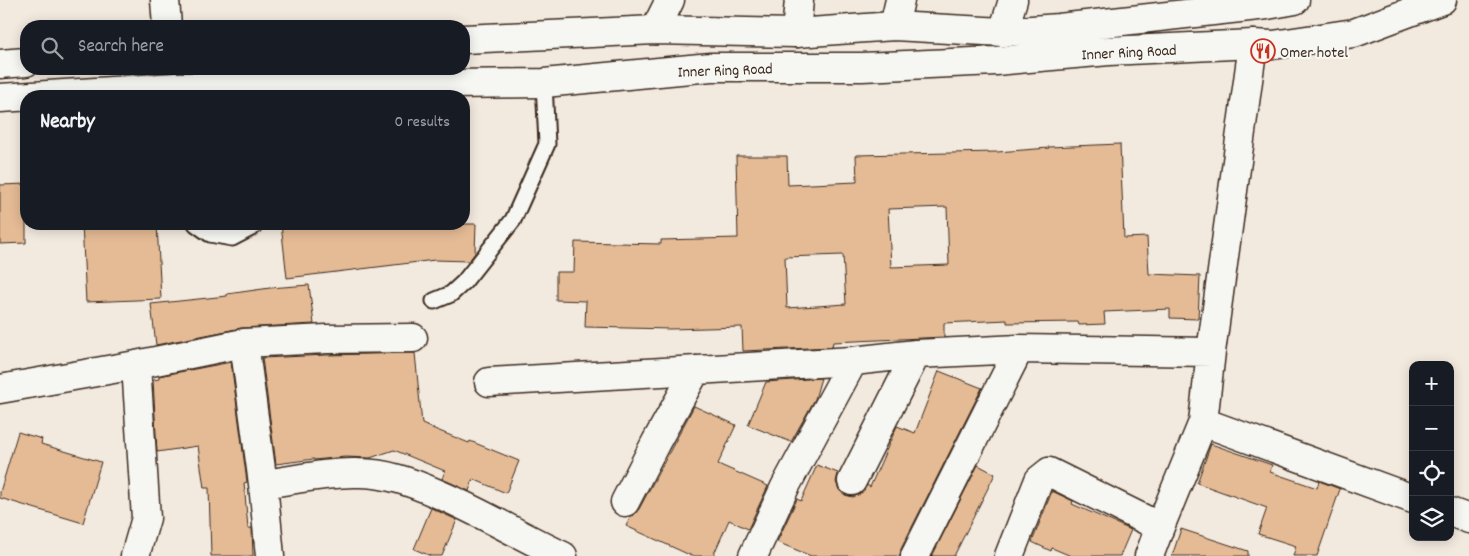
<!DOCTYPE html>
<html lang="en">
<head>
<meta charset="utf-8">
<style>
	body { margin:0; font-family:Dekko,sans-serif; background:#242831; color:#f1f3f6 }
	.controls { position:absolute; right:15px; bottom:15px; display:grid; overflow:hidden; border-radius:10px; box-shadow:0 2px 12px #0003 }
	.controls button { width:45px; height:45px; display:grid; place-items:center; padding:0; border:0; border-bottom:1px solid #363941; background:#171b24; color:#f1f3f6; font:25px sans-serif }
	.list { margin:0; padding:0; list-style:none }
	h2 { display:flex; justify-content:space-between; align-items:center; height:65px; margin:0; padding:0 20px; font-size:21px }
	h2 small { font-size:16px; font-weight:400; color:#9ea1a6 }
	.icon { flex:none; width:28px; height:28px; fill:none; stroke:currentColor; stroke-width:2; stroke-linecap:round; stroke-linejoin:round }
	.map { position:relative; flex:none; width:1469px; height:556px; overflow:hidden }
	.search { position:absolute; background:#171b24; box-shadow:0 2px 12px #0003; left:20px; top:20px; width:450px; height:55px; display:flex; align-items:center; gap:12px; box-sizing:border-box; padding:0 18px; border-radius:20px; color:#9ea1a6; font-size:19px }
	.panel { position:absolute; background:#171b24; box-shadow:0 2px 12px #0003; left:20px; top:90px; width:450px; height:140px; border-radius:20px }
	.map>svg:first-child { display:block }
</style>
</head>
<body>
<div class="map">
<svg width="1469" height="556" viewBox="0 0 1469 556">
	<rect width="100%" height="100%" fill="#f3eadf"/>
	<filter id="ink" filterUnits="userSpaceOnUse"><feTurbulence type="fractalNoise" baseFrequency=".02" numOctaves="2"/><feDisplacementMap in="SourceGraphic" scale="10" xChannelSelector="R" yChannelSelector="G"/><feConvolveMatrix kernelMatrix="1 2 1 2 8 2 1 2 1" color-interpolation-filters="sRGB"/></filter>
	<g filter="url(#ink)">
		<path fill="#e5bb95" stroke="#3b2a1e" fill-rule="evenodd" d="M 1120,144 L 1124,238 L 1147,237 L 1149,274 L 1200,276 L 1198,319 L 1170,318 L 1170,309 L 1104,312 L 1105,324 L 1079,325 L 1078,322 L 1007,323 L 1007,320 L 944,323 L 944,337 L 833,342 L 832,347 L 743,351 L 742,327 L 670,329 L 585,327 L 586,301 L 556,300 L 556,272 L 574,272 L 575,242 L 661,244 L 661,240 L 738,238 L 736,156 L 787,156 L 788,185 L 857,182 L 856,155 L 997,152 L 1049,148 L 1048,147 ZM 947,207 L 949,265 L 891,267 L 888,209 ZM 843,255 L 846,304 L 787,308 L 785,257 Z
			M 26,184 L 26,243 L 0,244 L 0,185 Z
			M 82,224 L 157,224 L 161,299 L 86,302 Z
			M 281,224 L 476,224 L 475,253 L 469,261 L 435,260 L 287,278 Z
			M 309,285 L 314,324 L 241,328 L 156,345 L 151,304 L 227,296 L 227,294 L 270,288 Z
			M 415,353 L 422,424 L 469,443 L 470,441 L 519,461 L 506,493 L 473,479 L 469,491 L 442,479 L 445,471 L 394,450 L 370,458 L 345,457 L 314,460 L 314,459 L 276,464 L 262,358 L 327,355 Z
			M 231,362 L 247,482 L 244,483 L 248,528 L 252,528 L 253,556 L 211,556 L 209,488 L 204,488 L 198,446 L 157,452 L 153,380 L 159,379 L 159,376 Z
			M 939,371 L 982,388 L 901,549 L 900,556 L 811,556 L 777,542 L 797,499 L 801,501 L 817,465 L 838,473 L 836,482 L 839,490 L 845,495 L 853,497 L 860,494 L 867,485 L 870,487 L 897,426 L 915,433 Z
			M 821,378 L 815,399 L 791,442 L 748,425 L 766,382 Z
			M 694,406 L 736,425 L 718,464 L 768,486 L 748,529 L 729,520 L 713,556 L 692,556 L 626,526 L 631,516 L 634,515 L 639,509 Z
			M 18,432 L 42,439 L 41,444 L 101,462 L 83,523 L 0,498 L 0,492 Z
			M 1211,444 L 1272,465 L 1270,472 L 1317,488 L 1319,481 L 1340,489 L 1317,556 L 1293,556 L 1296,546 L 1258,534 L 1267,508 L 1197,483 Z
			M 978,465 L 995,474 L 954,556 L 932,556 Z
			M 1052,491 L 1073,501 L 1072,504 L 1131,530 L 1120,556 L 1071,556 L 1052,548 L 1051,551 L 1032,542 Z
			M 431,508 L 457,520 L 442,556 L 431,556 L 414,549 Z
			M 1181,529 L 1248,551 L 1248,556 L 1172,556 Z"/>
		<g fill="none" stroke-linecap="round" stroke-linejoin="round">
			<g stroke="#3b2a1e" stroke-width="19">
				<path id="service" d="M 196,224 L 210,234 L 232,238 L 253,227 L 255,224
					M 434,301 L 451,294 L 464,282 L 513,220 L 547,144 L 544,83"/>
			</g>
			<g stroke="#3b2a1e" stroke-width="31">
				<path id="minor" d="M 165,0 L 167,26
					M 894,26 L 900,0
					M 655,30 L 670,0
					M 1003,32 L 1013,0
					M 796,33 L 799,0
					M 244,343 L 263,484 L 270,556
					M 489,382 L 853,361 L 916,354 L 1019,349 L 1211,352
					M 0,389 L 136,365 L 244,343 L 327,339 L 413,338
					M 1203,422 L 1413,499
					M 852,481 L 916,354
					M 263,484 C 295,480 327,472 358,473 C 386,473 411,482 436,493 C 479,511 520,536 563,556
					M 625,502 L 656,442 L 696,370
					M 1450,512 L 1469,519
					M 135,556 L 146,518 L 136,365
					M 753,556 L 785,487 L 853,361
					M 915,556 L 1019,349
					M 1009,556 L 1039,480 L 1049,472 L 1160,527
					M 1149,556 L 1160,527 L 1203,422 L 1211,352 L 1253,44"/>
			</g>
			<g stroke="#3b2a1e" stroke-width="31">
				<path id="trunk" d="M 464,39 L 655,30 L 796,33 L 894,26 L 1003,32 L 1059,28 L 1267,5 L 1295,0
					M 0,64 L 26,62
					M 0,98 L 176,87 L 544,83 L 711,67 L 862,67 L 996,61 L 1109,51 L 1253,44 L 1273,45 L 1354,33 L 1442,0"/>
			</g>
			<use href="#service" stroke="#f6f6f2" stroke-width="15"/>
			<use href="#minor" stroke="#f6f6f2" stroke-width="28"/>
			<use href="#trunk" stroke="#f6f6f2" stroke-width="28"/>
		</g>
	</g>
	<defs>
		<g id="restaurant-ring" transform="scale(1.25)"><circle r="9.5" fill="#f6f6f2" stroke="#c8321e" stroke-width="1.5"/><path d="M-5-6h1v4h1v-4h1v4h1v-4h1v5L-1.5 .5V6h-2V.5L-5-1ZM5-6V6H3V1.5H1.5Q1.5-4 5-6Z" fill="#c8321e"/></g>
	</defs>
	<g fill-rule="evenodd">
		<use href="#restaurant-ring" x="1263" y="51"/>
	</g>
	<g text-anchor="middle" stroke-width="4.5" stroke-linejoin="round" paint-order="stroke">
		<g font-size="16" fill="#3b2a1e" stroke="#f6f6f2">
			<text transform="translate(1129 51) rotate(-3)" y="6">Inner Ring Road</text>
			<text transform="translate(725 69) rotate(-2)" y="6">Inner Ring Road</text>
		</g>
		<g font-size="16" fill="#3b2a1e" stroke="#f6f6f2" text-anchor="start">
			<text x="1280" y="57">Omer hotel</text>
		</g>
	</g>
</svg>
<div class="controls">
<button>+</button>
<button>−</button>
<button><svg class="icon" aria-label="locate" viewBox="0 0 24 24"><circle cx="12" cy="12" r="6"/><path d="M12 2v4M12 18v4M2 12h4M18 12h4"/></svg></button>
<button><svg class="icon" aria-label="layers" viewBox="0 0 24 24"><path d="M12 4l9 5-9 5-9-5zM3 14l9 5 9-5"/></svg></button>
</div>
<div class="search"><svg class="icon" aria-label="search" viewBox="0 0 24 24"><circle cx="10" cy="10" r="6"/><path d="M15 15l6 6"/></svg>Search here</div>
<section class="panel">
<h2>Nearby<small>0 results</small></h2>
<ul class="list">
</ul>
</section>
</div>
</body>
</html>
